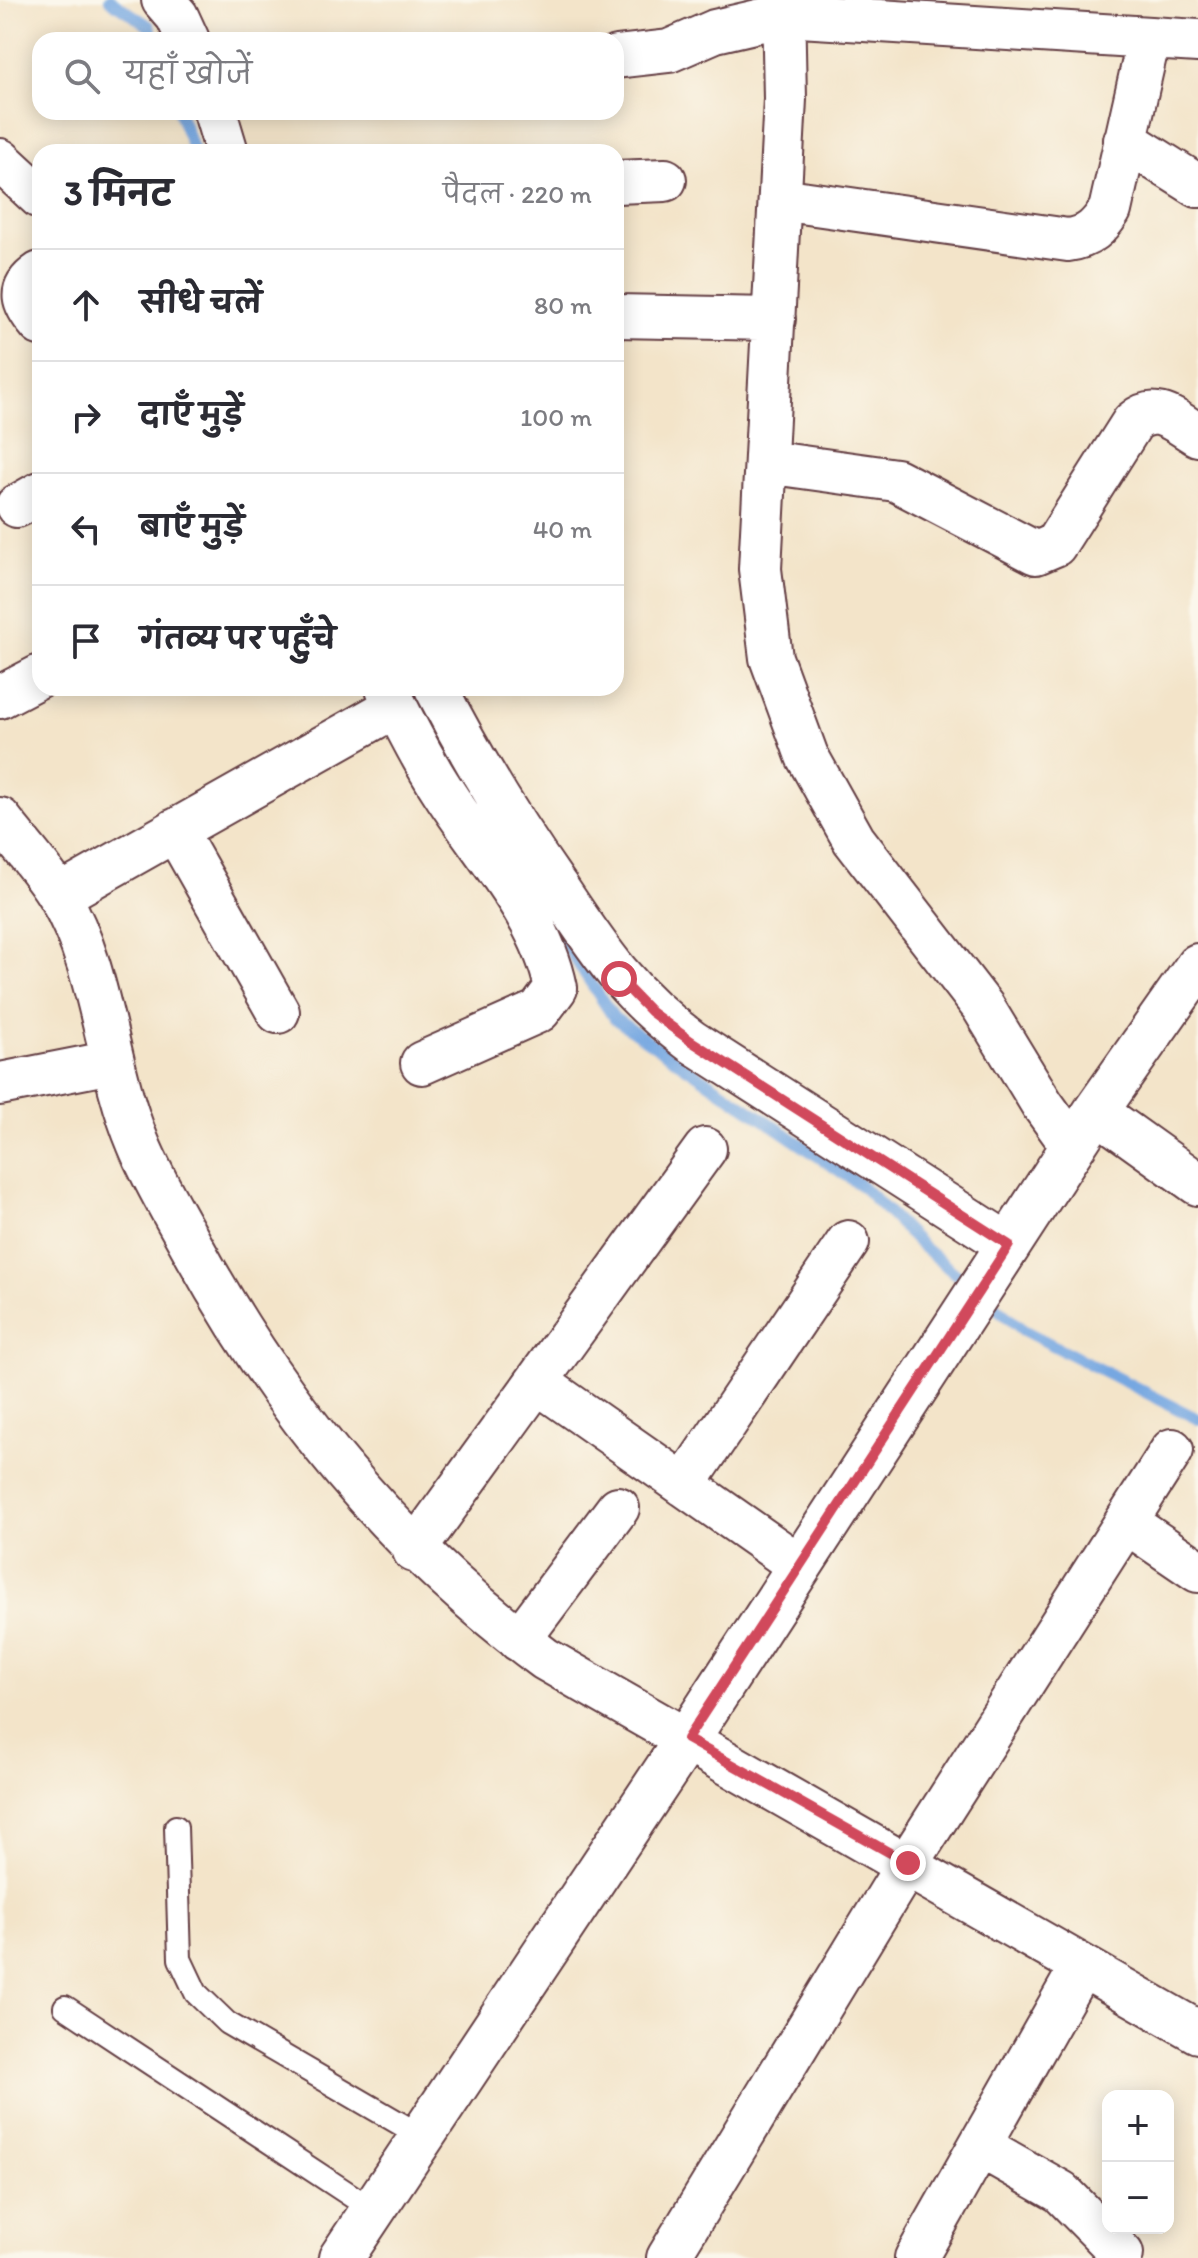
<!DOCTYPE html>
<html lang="hi">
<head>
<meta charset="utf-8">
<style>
	body { margin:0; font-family:Itim,"Playpen Sans Deva",sans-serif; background:#f7f7f7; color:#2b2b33 }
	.controls { position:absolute; right:24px; bottom:24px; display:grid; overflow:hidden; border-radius:16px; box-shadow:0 4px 20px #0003 }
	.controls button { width:72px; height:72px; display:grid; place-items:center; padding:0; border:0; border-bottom:2px solid #e1e1e2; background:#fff; color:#2b2b33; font:40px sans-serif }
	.stop { position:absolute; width:24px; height:24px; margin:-18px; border:6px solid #d1495b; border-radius:50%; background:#fff }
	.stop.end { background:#d1495b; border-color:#fff; box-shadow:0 2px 8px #0008 }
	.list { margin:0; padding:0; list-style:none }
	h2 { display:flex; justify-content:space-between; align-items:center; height:104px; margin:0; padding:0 32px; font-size:34px }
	h2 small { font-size:26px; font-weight:400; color:#7c7c81 }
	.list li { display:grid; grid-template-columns:52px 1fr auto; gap:24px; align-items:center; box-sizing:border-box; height:112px; padding:0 32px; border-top:2px solid #e1e1e2 }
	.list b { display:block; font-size:30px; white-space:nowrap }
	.list em { font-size:26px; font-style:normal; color:#7c7c81 }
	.icon { flex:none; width:44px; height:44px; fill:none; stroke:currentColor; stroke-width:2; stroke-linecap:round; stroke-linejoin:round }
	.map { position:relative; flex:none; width:1198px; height:2258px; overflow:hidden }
	.search { position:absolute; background:#fff; box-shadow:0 4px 20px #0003; left:32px; top:32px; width:592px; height:88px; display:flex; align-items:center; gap:20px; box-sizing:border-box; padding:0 28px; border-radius:24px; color:#7c7c81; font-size:30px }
	.panel { position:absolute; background:#fff; box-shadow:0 4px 20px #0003; left:32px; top:144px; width:592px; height:552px; border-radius:24px }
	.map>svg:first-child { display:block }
</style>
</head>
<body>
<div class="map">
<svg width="1198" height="2258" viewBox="0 0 1198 2258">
	<rect width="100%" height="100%" fill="#fbf7ec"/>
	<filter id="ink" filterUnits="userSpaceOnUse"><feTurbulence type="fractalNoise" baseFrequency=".0125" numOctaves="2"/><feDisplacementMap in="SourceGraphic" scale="16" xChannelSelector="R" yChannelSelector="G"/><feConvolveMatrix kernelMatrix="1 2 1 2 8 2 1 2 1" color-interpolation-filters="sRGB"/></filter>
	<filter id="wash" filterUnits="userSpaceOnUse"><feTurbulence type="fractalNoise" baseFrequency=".006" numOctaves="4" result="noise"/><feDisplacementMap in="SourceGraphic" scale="32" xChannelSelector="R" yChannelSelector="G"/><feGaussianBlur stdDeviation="1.8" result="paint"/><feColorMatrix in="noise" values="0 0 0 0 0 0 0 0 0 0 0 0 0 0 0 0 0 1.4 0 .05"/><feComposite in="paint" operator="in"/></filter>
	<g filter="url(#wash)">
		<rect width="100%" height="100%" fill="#f3e4c9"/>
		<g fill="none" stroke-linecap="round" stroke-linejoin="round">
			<path stroke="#76a7e1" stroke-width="12" d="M 110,0 L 149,26 L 154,40
				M 179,112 L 194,152
				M 454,763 L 472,801
				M 554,927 L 614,1018 L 862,1186 L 923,1247 L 1023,1330 L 1198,1419"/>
		</g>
	</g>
	<g filter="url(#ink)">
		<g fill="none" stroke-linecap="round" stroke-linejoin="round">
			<g stroke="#633d43" stroke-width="26">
				<path id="lane" d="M 176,1827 L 180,1959 L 196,1993 L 227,2023 L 423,2137
					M 65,2007 L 373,2210"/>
			</g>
			<g stroke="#633d43" stroke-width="46">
				<path id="street" d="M 163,0 L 177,16 L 188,40
					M 783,0 L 785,99 L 760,569 L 771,658 L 807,756 L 854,840 L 983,1007 L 1042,1104 L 1073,1147
					M 616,57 L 669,51 L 715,31 L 784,15 L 1198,41
					M 215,112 L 227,152
					M 1125,140 L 1198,186
					M 0,160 L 40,197
					M 616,182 L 665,180
					M 780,199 L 1068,240 C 1090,237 1099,227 1110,210 L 1149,38
					M 40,273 C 16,289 23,304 40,324
					M 616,316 L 774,319
					M 766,462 L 896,480 L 1036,553 L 1055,545 L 1133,422 C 1156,402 1176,422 1198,435
					M 17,506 L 40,493
					M 387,688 C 404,723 422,759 443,791 C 482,853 541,913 556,988 L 539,1011 L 422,1063
					M 436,688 C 472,758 511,822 556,886 C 600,952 626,993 691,1041 L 1009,1245
					M 0,697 L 40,676
					M 0,819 C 19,844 43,869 59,896 C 103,970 105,1064 138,1143 C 152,1178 173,1212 191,1245 C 281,1410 394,1547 545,1659 L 1198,2032
					M 175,830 L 278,1012
					M 59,896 L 396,706
					M 0,1084 L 112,1062
					M 1096,1111 L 1198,1184
					M 537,1382 L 800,1566
					M 684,1485 L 848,1242
					M 1126,1522 L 1198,1571
					M 414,1551 L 705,1149
					M 519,1640 L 618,1508
					M 980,2146 L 1061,2192 L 1122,2254 L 1120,2258
					M 668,2258 L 908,1863 L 1172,1450
					M 916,2258 L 1081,1967"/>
			</g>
			<g stroke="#633d43" stroke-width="48">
				<path id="secondary" d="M 341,2258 L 687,1739 L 1096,1111 L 1198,966"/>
			</g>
			<use href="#lane" stroke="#fff" stroke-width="22"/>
			<use href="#street" stroke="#fff" stroke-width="42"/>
			<use href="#secondary" stroke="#fff" stroke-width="44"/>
		</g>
	</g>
	<g fill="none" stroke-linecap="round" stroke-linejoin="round" filter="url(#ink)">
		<path stroke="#d1495b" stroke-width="10" d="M 619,979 L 651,1012 L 691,1041 L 1009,1245 L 687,1739 L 908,1863"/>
	</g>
</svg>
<div class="controls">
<button>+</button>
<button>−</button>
</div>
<div class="stop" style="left:619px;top:979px"></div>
<div class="stop end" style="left:908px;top:1863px"></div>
<div class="search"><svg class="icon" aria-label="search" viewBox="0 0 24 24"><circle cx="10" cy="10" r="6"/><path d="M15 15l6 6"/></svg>यहाँ खोजें</div>
<section class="panel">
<h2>3 मिनट<small>पैदल · 220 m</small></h2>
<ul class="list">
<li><svg class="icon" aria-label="ahead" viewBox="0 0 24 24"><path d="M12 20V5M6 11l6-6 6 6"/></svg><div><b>सीधे चलें</b></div><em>80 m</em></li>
<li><svg class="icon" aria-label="right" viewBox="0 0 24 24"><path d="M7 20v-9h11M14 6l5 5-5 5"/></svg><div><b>दाएँ मुड़ें</b></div><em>100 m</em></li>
<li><svg class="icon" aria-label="left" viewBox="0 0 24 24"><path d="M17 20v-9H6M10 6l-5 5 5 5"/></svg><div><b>बाएँ मुड़ें</b></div><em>40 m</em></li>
<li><svg class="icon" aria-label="arrive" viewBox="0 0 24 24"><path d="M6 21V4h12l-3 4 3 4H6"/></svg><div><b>गंतव्य पर पहुँचे</b></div></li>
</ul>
</section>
</div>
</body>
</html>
